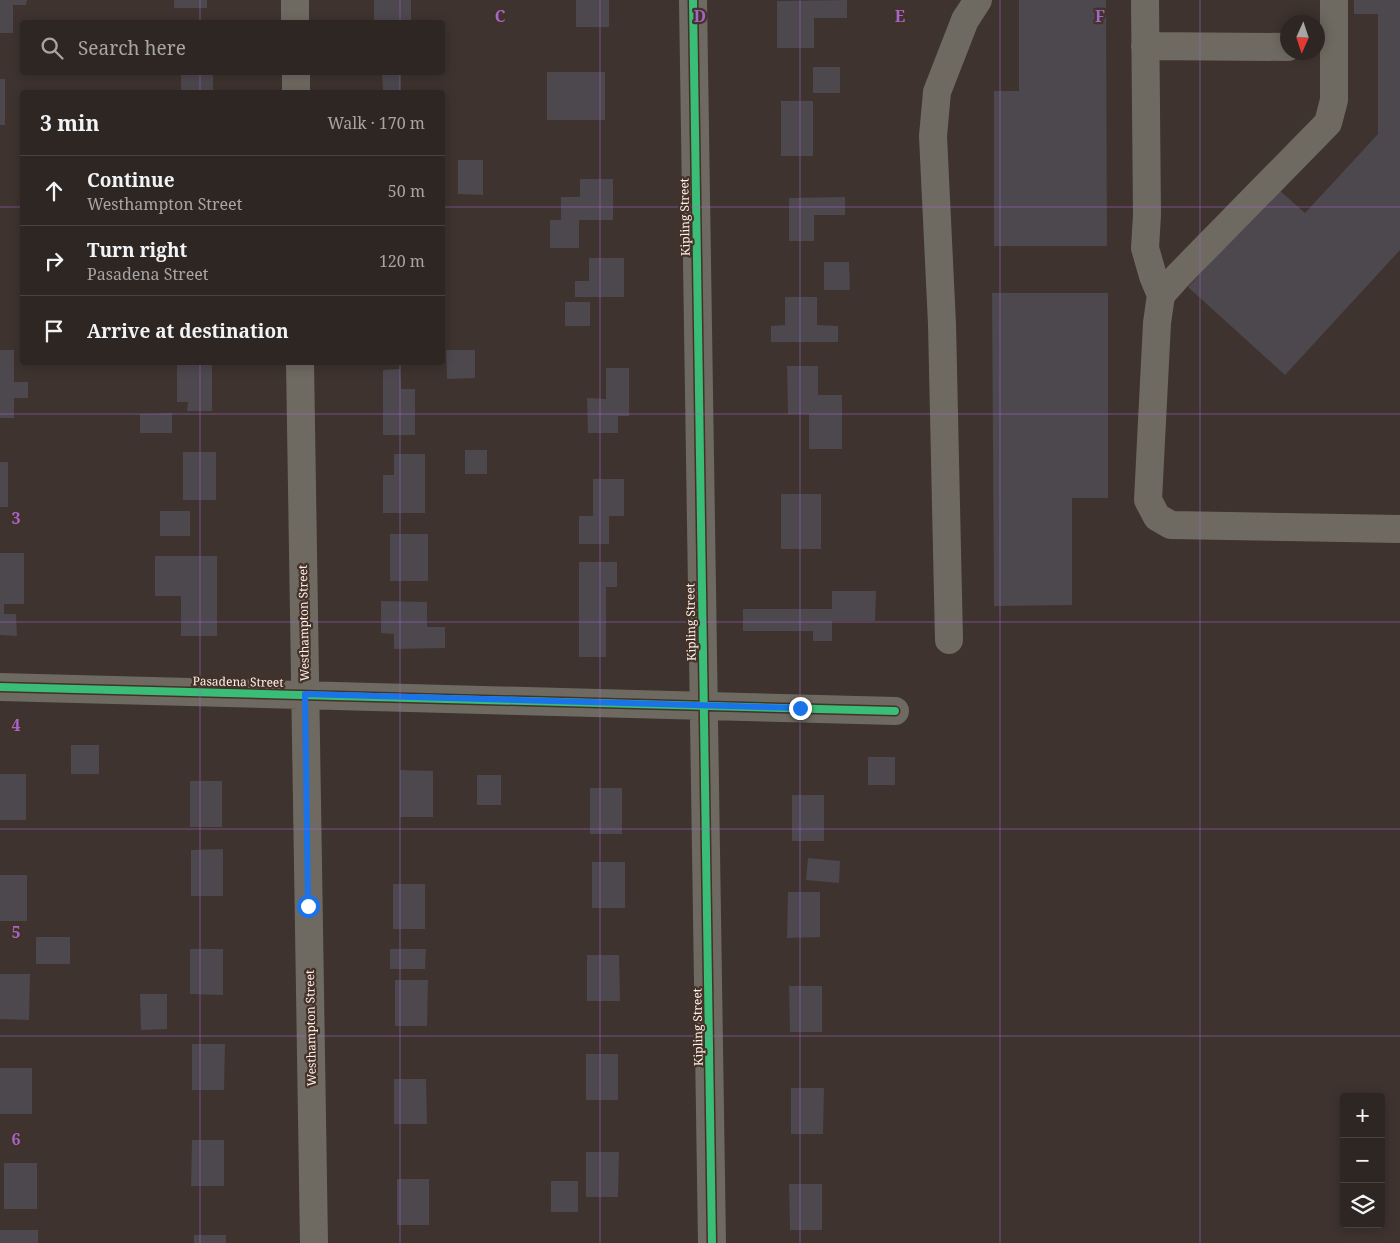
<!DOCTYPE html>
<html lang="en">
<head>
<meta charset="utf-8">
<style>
	body { margin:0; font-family:"Noto Serif",serif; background:#362e2a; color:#f1f3f6 }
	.controls { position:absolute; right:15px; bottom:15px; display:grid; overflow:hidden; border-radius:5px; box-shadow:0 2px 12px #0003 }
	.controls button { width:45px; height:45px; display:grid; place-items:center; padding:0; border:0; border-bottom:1px solid #494340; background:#2e2622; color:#f1f3f6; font:25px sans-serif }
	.compass { position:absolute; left:1280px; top:15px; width:45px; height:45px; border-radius:50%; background:#2e2622; box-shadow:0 2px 12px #0003; rotate:183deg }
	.stop { position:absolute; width:15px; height:15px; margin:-11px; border:4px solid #1a73e8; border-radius:50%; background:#fff }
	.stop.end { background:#1a73e8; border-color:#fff; box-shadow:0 1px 5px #0008 }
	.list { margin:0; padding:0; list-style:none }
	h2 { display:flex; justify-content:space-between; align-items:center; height:65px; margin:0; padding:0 20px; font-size:21px }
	h2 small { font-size:16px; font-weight:400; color:#a7a5a5 }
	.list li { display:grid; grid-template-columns:32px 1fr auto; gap:15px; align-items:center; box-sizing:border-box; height:70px; padding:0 20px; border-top:1px solid #494340 }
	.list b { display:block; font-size:19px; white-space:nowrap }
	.list p { margin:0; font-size:16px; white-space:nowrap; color:#a7a5a5 }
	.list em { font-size:16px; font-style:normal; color:#a7a5a5 }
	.icon { flex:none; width:28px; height:28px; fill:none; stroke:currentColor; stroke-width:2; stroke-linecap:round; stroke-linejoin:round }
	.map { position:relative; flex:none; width:1400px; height:1243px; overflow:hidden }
	.search { position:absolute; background:#2e2622; box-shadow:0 2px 12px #0003; left:20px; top:20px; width:425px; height:55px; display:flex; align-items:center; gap:12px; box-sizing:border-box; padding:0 18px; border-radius:5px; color:#a7a5a5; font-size:19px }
	.panel { position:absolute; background:#2e2622; box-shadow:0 2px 12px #0003; left:20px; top:90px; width:425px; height:275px; border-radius:5px }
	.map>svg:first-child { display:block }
</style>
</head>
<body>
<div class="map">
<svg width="1400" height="1243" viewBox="0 0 1400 1243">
	<rect width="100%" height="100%" fill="#3e332e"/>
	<path fill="#4d474e" d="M 0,0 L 27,0 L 26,5 L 13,5 L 13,33 L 0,33 Z
		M 174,0 L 207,0 L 207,8 L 174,8 Z
		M 374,0 L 411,0 L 411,22 L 374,22 Z
		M 576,0 L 609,0 L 609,27 L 576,27 Z
		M 847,0 L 847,18 L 814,18 L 814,48 L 777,48 L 777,1 Z
		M 1019,0 L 1106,0 L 1107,246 L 994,246 L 994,91 L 1019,91 Z
		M 1354,0 L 1400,0 L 1400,250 L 1285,375 L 1188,287 L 1278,189 L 1305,213 L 1378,134 L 1378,14 L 1354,14 Z
		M 813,67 L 840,67 L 840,93 L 813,93 Z
		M 181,72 L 213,72 L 213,92 L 181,92 Z
		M 547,72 L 605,72 L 605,120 L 547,120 Z
		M 382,74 L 400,74 L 400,90 L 413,90 L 413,92 L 381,92 L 381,90 L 383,90 Z
		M 0,79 L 5,79 L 5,125 L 0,125 Z
		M 781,101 L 813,101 L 813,156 L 781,156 Z
		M 458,160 L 483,160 L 483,195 L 458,194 Z
		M 580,179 L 613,179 L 613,220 L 579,220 L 579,248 L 550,248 L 550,220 L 561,220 L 561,197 L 580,197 Z
		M 845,197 L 845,215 L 814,215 L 814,241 L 789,241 L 789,198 Z
		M 589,258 L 624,258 L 624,297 L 575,297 L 575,281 L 589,281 Z
		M 824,262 L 849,262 L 850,290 L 824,290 Z
		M 992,293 L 1108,293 L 1108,498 L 1072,498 L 1072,605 L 994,606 Z
		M 785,297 L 817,297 L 817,325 L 838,326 L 838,342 L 771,342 L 771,326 L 785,325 Z
		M 565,302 L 590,302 L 590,326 L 565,326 Z
		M 0,350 L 14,350 L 14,382 L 28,382 L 28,398 L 14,398 L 14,418 L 0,418 Z
		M 446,350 L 475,350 L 475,378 L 447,379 Z
		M 177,362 L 212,362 L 212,411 L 187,411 L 188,402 L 177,402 Z
		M 787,366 L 818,366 L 818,395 L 842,395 L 842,449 L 809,449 L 809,414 L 788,414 Z
		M 606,368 L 629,368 L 629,416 L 618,416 L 618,433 L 588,433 L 587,398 L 606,399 Z
		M 400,369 L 401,389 L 415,389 L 415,435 L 383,435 L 383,370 Z
		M 172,413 L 172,433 L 140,433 L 140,414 Z
		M 465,450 L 487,450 L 487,474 L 465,474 Z
		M 183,452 L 216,452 L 216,500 L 183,500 Z
		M 394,454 L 425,454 L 425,513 L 383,513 L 383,475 L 394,475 Z
		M 0,462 L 8,462 L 8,507 L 0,507 Z
		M 593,479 L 624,479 L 624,516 L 609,516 L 609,544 L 579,544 L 579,516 L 593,516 Z
		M 781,494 L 821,494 L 821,549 L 781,549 Z
		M 160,511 L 190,511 L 190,536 L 160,536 Z
		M 390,534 L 428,534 L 428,581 L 390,581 Z
		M 0,553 L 24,553 L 24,604 L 4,604 L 4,614 L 16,614 L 17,636 L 0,635 Z
		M 155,556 L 217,556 L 217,636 L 181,636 L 181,596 L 155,596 Z
		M 579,562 L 617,562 L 617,587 L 606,587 L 606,657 L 579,657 Z
		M 832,591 L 876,591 L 875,621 L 832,621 L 832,641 L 813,641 L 813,631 L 743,631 L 743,609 L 832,609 Z
		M 381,601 L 427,602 L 427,627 L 445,627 L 445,648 L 394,649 L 394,634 L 381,633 Z
		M 71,745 L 99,745 L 99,774 L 71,774 Z
		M 868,757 L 895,757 L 895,785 L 868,785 Z
		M 400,770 L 433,771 L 433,817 L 400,817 Z
		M 0,774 L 26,774 L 26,820 L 0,820 Z
		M 477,775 L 501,775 L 501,805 L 477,805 Z
		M 190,781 L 222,781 L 222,827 L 190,827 Z
		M 590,788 L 622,788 L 622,834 L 590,834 Z
		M 792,795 L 824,795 L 824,841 L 792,841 Z
		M 223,849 L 223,896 L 191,896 L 191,850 Z
		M 808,858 L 840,861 L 839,883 L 806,880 Z
		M 592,862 L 625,862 L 625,908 L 592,908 Z
		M 0,875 L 27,875 L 27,921 L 0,921 Z
		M 393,884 L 425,884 L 425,929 L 393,929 Z
		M 788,892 L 820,892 L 820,937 L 787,938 Z
		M 36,937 L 70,937 L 70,964 L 36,964 Z
		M 190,949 L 223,949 L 223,995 L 190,994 Z
		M 390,949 L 426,949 L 425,969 L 390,969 Z
		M 587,955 L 619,955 L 620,1001 L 587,1001 Z
		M 0,974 L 30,974 L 29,1020 L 0,1019 Z
		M 395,980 L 428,980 L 427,1026 L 395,1026 Z
		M 789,986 L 822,986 L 822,1032 L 790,1032 Z
		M 140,994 L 167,994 L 167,1029 L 141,1030 Z
		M 192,1044 L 225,1044 L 224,1090 L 192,1090 Z
		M 586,1054 L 618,1054 L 618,1100 L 586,1100 Z
		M 0,1068 L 32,1068 L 32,1114 L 0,1114 Z
		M 394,1079 L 426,1079 L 427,1124 L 394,1124 Z
		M 791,1088 L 824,1088 L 823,1134 L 791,1134 Z
		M 192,1140 L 224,1140 L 224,1186 L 191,1186 Z
		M 586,1152 L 619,1152 L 618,1197 L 586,1197 Z
		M 4,1163 L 37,1163 L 37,1209 L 4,1209 Z
		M 397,1179 L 429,1179 L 429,1225 L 397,1225 Z
		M 551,1181 L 578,1181 L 578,1212 L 551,1212 Z
		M 789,1184 L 822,1184 L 822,1230 L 790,1230 Z
		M 0,1230 L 38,1230 L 38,1243 L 0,1243 Z
		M 194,1235 L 226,1235 L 226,1243 L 194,1243 Z"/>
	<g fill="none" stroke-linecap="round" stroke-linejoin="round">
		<path stroke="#6e6a62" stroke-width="28" d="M 295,0 L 295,22
			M 693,0 L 712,1243
			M 1145,0 L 1147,215 L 1145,248 L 1153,276 L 1161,295
			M 1334,0 L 1334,100 L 1328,123 L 1178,276 L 1161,295 L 1157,323 L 1148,500 L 1157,517 L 1171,525 L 1400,529
			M 1145,46 L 1288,47
			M 296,72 L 296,92
			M 300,362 L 314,1243
			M 949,640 L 942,324 L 933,136 L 937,92 L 965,20 L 978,0
			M 0,687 L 895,711"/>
		<g stroke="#443128" stroke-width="11">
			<path id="cycleway" d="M 693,0 L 712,1243
				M 0,687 L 895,711"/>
		</g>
		<use href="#cycleway" stroke="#3abd76" stroke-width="8"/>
	</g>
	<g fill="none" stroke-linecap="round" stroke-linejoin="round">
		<path stroke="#1a73e8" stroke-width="6" d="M 308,906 L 305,694 L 800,708"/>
	</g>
	<path fill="none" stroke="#a266cc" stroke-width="1" stroke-opacity="0.55" d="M 200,0 L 200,22M 400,0 L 400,22M 600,0 L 600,1243M 800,0 L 800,1243M 1000,0 L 1000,1243M 1200,0 L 1200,1243M 200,72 L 200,92M 400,72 L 400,92M 0,207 L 22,207M 442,207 L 1400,207M 200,362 L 200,1243M 400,362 L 400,1243M 0,414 L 1400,414M 0,622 L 1400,622M 0,829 L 1400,829M 0,1036 L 1400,1036"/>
	<g text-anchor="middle" stroke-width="4.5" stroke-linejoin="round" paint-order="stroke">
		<g font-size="12" fill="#fcefea" stroke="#443128">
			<text transform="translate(685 217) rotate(-91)" y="4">Kipling Street</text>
			<text transform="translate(691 622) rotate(-91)" y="4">Kipling Street</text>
			<text transform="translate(304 623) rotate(-91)" y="4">Westhampton Street</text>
			<text transform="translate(238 682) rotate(1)" y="4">Pasadena Street</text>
			<text transform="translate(698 1027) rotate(-91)" y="4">Kipling Street</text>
			<text transform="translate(311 1028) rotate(-91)" y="4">Westhampton Street</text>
		</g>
	</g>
	<g font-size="16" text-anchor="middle" font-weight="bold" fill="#a266cc" stroke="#443128" stroke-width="4.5" stroke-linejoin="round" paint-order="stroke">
		<text x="500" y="22">C</text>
		<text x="700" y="22">D</text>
		<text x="900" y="22">E</text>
		<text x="1100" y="22">F</text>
		<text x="16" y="524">3</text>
		<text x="16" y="731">4</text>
		<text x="16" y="938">5</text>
		<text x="16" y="1145">6</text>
	</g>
</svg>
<div class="controls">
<button>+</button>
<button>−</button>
<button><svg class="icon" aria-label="layers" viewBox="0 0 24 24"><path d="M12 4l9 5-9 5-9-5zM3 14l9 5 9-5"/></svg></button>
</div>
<svg class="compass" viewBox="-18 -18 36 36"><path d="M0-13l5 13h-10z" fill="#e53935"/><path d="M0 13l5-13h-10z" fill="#a7a5a5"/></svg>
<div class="stop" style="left:308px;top:906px"></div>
<div class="stop end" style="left:800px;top:708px"></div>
<div class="search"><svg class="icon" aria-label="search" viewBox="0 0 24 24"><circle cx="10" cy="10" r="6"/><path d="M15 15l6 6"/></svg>Search here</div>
<section class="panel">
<h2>3 min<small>Walk · 170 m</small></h2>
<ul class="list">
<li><svg class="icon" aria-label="ahead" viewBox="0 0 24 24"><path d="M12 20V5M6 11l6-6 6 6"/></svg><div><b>Continue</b><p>Westhampton Street</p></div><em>50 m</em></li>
<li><svg class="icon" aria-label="right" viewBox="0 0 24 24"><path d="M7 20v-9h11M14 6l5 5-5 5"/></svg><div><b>Turn right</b><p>Pasadena Street</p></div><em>120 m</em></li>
<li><svg class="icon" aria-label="arrive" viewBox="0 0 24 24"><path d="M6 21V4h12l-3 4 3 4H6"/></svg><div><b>Arrive at destination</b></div></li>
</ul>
</section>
</div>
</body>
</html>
